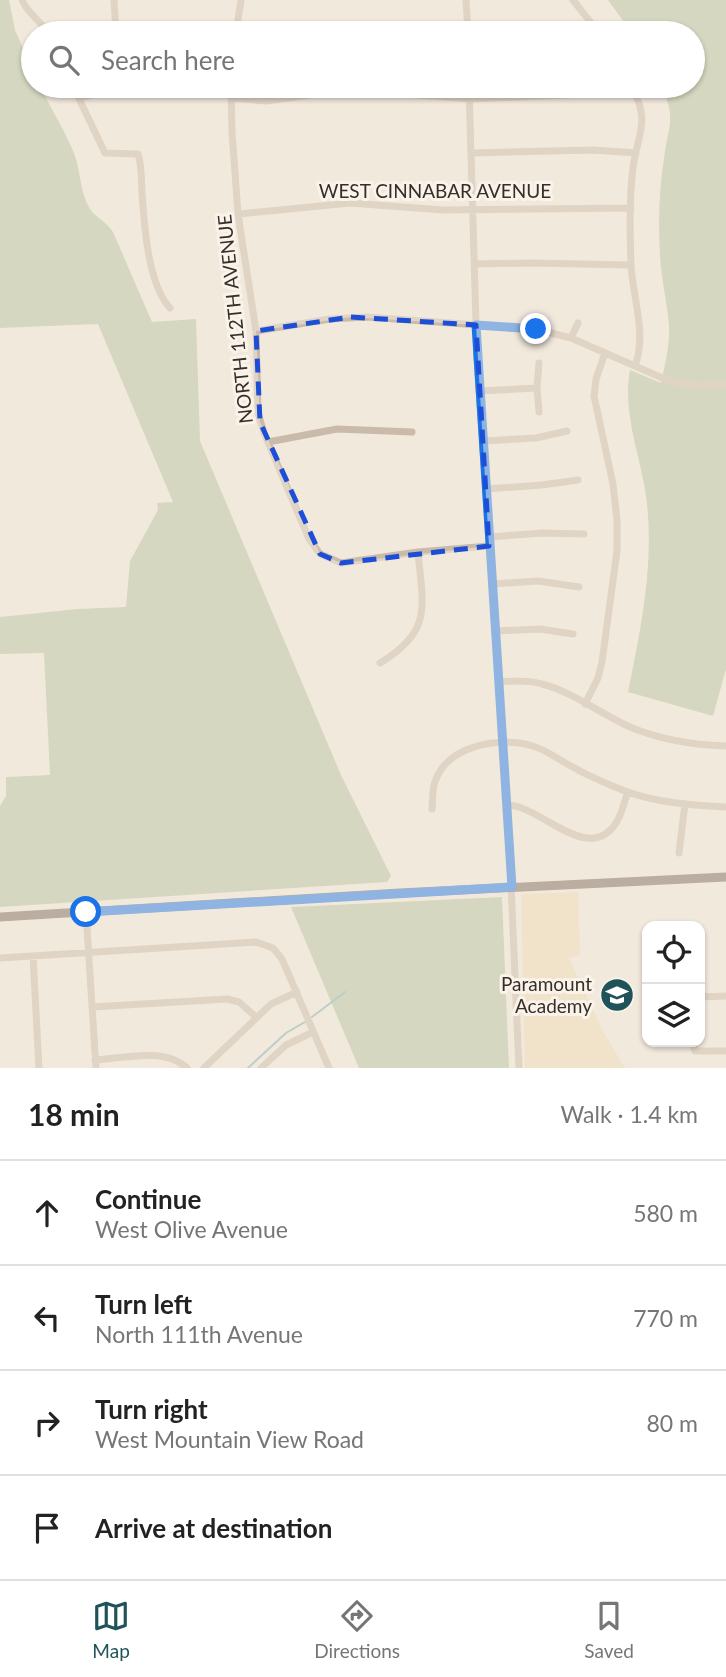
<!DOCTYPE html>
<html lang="en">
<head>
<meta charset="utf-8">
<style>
	body { margin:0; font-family:Lato,sans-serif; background:#f6f6f6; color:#222 }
	.controls { position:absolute; right:21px; bottom:21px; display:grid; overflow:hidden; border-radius:14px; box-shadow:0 2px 5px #0004 }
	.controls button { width:63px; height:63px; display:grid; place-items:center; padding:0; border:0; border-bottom:2px solid #e0e0e0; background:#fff; color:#222; font:35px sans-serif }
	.stop { position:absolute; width:21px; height:21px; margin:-16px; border:5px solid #1a73e8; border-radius:50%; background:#fff }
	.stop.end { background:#1a73e8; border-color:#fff; box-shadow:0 2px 7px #0008 }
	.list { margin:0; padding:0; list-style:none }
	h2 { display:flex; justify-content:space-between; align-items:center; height:91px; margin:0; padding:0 28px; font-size:30px }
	h2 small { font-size:23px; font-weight:400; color:#767676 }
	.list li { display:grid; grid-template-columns:46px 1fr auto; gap:21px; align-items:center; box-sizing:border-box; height:105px; padding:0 28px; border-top:2px solid #e0e0e0 }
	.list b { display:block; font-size:26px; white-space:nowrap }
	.list p { margin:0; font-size:23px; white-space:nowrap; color:#767676 }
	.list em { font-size:23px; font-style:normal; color:#767676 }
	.icon { flex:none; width:38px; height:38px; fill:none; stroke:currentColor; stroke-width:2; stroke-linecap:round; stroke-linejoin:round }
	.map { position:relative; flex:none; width:726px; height:1068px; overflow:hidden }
	.search { position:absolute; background:#fff; box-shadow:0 2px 5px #0004; left:21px; right:21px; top:21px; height:77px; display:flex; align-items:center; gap:18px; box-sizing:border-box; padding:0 24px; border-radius:38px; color:#767676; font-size:26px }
	.sheet { height:511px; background:#fff }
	nav { display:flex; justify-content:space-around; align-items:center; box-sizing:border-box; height:98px; border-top:2px solid #e0e0e0; background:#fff; font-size:19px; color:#767676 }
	nav a { display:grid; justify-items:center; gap:4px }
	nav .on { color:#1f5359 }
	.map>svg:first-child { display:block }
</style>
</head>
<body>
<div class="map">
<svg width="726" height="1068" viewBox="0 0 726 1068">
	<rect width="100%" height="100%" fill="#f2e9dd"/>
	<path fill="#b4c19d" d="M 0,0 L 9,0 L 15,30 L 33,71 L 33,86 L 40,86 C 51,109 66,132 75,156 C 81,173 80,193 90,209 C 94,216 106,221 113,232 L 152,322 L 196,319 L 200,441 L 341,775 L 391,876 L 387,882 L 0,907 L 0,806 L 6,796 L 6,777 L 50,775 L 44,653 L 0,654 L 0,617 L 77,609 L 126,607 L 130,561 L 158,510 L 157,503 L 173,502 L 98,324 L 0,328 Z
		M 608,0 L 726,0 L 726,669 L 713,716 L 628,692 C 641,628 655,561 646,496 C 640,454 622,413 630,370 L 661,383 C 665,364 670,345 669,325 C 667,301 661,279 660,255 C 658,223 659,190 664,158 C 668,126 677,118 661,86 L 693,86 L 693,33 L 632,33 Z
		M 502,897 L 509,1068 L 359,1068 L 291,907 Z"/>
	<path fill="#eddcb4" d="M 578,892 L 580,955 L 569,958 L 604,1033 L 625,1068 L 525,1068 L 521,894 Z"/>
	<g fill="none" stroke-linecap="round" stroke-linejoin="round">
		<path stroke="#7cabaf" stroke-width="2" d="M 312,1017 L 345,992
			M 248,1068 L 286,1033 L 305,1022"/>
		<path stroke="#cabaa9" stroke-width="7" d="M 22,0 C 27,13 41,21 48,33
			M 114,0 L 116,33
			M 466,0 L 468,33
			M 573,0 L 599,33
			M 138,33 L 173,33
			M 236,33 L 241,0
			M 73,86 L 105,153 L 138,154 C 142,165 141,180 142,192 C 144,224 148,285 170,308
			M 231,86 L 232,132 L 238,214 L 256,331 L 258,413 L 264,433 L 309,539 L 320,554 L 341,563 L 418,552 L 489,546
			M 469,86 L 477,358 L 509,838 L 519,1068
			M 631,86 C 651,121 638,132 633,168 C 629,200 630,234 631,265 C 633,300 647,333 635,366
			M 79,98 L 95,94 L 165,90 L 174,86
			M 231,98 L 267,101 L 330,92 L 378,92 L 470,99 L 587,94 L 613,86
			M 472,153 L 593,150 L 636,153
			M 238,214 L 350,203 L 443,210 L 631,208
			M 475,264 L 530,263 L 631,265
			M 256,331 L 330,319 L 367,317 L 536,329 L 571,338 L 667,380 L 698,386 L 726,384
			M 571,338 L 578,323
			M 539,363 L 537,388 L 539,412
			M 479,391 L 537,388
			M 483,441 L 536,438 L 567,431
			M 268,442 L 337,429 L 412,432
			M 486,489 L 542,485 L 578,480
			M 489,537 L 543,533 L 584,534
			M 492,584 L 538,581 L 579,587
			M 495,631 L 540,629 L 573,634
			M 380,663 C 433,631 423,607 418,552
			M 499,682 C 513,681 528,680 542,684 C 573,692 601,714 630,727 C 661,740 693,745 726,746
			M 585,704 L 598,678 L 602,662 L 617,551 L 617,520 L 613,484 L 594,396 L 596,379 L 605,353
			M 507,805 C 541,805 588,866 616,823 C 622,814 624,802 628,792
			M 432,809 C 433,800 432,790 435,782 C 447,745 500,736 533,746 C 546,750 558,759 571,766 C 588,776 607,784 625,791 C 657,803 692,805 726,807
			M 679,853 L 685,804
			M 86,912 L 96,1068
			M 33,956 L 39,1068
			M 0,958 L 256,942 L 273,948 L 282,959 L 329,1068
			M 700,997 L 726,996
			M 92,1007 L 227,999 L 239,1002 L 256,1017
			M 693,1042 L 695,1051 L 726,1051
			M 95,1060 C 124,1058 165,1047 187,1068
			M 204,1068 L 271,1004 L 297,992
			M 261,1068 L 286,1045 L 313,1032"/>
		<path stroke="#79665a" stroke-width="9" d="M 0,917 L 399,893 L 726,877"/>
	</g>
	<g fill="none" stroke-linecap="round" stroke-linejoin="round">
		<path stroke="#1a73e8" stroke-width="9" d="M 86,912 L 512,887 L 476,325 L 536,329"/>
	</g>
	<path d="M0 0H726V1068H0ZM 351,317 L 476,325 L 489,546 L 341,563 L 320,554 L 260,422 L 256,331 Z" fill="#f2e9dd" fill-opacity=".55" fill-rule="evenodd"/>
	<path fill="none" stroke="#1d4ed8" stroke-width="5" stroke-dasharray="14 9" stroke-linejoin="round" d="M 351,317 L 476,325 L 489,546 L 341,563 L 320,554 L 260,422 L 256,331 Z"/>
	<defs>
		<g id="school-disc" transform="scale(1.75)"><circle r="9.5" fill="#1f5359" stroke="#faf3ea"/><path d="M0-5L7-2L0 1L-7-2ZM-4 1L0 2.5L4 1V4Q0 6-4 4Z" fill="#fff"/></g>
	</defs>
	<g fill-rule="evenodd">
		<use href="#school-disc" x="617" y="995"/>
	</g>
	<g text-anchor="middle" stroke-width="6" stroke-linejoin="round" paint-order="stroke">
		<g font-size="19" fill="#372e29" stroke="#faf3ea">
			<text x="435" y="198">WEST CINNABAR AVENUE</text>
			<text transform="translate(235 319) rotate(-96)" y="7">NORTH 112TH AVENUE</text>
		</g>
		<g font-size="19" fill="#372e29" stroke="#faf3ea" text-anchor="end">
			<text x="592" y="991">Paramount<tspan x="592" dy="22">Academy</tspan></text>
		</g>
	</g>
</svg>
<div class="controls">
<button><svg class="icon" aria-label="locate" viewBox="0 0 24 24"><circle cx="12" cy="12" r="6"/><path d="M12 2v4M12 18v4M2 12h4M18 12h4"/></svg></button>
<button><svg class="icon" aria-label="layers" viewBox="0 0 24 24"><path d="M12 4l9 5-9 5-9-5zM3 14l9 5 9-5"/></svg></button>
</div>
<div class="stop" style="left:86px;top:912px"></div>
<div class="stop end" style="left:536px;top:329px"></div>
<div class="search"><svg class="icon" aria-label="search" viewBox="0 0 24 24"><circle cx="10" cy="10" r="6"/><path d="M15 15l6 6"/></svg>Search here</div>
</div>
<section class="sheet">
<h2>18 min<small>Walk · 1.4 km</small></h2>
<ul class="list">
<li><svg class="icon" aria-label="ahead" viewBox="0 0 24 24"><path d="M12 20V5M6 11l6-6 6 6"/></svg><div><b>Continue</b><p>West Olive Avenue</p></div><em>580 m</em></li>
<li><svg class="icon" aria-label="left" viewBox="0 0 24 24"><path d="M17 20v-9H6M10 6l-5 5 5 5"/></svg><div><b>Turn left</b><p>North 111th Avenue</p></div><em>770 m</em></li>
<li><svg class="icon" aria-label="right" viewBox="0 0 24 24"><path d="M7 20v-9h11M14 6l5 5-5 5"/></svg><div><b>Turn right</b><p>West Mountain View Road</p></div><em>80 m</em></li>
<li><svg class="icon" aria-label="arrive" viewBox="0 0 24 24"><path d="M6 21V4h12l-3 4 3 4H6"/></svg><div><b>Arrive at destination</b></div></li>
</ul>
</section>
<nav>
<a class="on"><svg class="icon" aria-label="map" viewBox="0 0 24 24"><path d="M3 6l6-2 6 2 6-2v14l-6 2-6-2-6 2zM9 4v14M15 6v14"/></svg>Map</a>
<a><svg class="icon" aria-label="directions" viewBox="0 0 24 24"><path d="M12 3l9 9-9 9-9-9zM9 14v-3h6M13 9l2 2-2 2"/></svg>Directions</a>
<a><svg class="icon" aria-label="saved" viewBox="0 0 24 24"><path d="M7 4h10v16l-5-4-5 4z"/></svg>Saved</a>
</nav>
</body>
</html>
